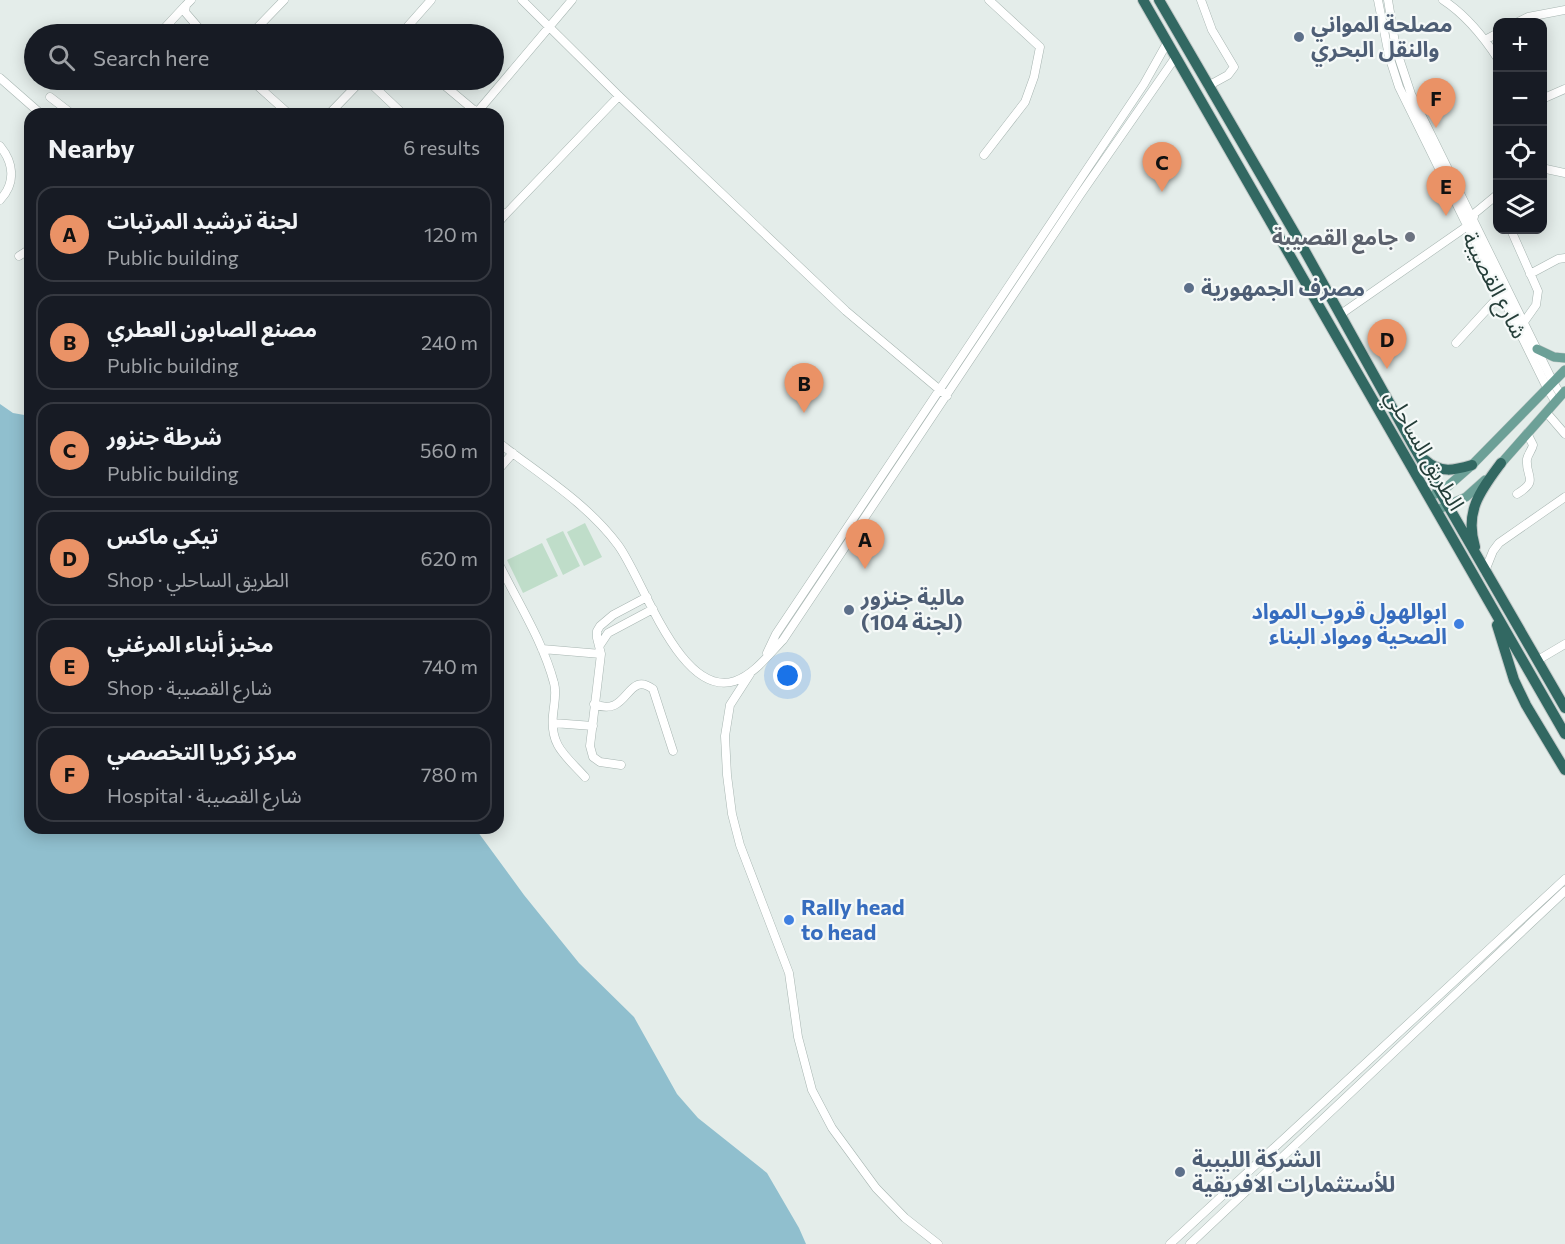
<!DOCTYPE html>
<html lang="en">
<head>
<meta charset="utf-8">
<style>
	body { margin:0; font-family:Commissioner,"Noto Sans Arabic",sans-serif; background:#20242c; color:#f1f3f6 }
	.controls { position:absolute; right:18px; top:18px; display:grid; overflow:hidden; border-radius:12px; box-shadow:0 3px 15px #0003 }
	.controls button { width:54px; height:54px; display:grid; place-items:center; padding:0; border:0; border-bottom:2px solid #363941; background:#171b24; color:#f1f3f6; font:30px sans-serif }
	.you { position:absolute; left:788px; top:676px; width:21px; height:21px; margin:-15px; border:4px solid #fff; border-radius:50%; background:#1a73e8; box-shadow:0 0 0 9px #1a73e833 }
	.badge { display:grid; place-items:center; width:39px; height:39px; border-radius:50%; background:#ea9266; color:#111; font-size:20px; font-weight:700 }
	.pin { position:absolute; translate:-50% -50px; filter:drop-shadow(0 2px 3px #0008) }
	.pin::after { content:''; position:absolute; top:32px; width:21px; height:18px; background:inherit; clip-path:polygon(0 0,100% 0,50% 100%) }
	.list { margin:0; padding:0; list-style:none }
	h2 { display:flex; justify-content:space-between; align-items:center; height:78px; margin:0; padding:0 24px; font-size:26px }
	h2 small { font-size:20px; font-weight:400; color:#9ea1a6 }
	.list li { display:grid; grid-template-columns:39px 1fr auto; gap:18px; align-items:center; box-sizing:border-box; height:96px; margin:0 12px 12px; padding:0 12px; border:2px solid #363941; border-radius:18px }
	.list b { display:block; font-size:22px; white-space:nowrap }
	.list p { margin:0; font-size:20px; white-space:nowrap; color:#9ea1a6 }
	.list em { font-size:20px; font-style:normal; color:#9ea1a6 }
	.icon { flex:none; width:33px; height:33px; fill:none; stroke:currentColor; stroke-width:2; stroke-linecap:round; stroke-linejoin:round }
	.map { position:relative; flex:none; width:1565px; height:1244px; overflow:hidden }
	.search { position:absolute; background:#171b24; box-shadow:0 3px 15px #0003; left:24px; top:24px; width:480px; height:66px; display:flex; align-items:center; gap:15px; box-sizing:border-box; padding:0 21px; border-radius:33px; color:#9ea1a6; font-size:22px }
	.panel { position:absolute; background:#171b24; box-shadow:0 3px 15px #0003; left:24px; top:108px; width:480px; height:726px; border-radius:18px }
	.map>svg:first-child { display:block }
</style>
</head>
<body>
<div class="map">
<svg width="1565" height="1244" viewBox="0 0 1565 1244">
	<rect width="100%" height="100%" fill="#e4edea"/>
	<path fill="#bfddc9" d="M 585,523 L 602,557 L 584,566 L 567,532 Z
		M 563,531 L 580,566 L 563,575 L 546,539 Z
		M 542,543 L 558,576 L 523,593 L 507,560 Z"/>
	<path fill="#90bfce" d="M 0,404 L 13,413 L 30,416 L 30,828 L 475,828 L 524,895 L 579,963 L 634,1017 L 677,1094 L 698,1118 L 767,1173 L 799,1228 L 806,1244 L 0,1244 Z"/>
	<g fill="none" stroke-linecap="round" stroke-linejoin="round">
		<g stroke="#a7b5b1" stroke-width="9">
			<path id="minor" d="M 191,0 L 186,5 L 185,12 L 204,34
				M 522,0 L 619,96 L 846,311 L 947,396
				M 1201,0 L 1212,30 L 1234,67 L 1228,75 L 1208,86
				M 1378,0 L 1389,56 L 1399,87 L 1547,388 L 1555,401
				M 1388,0 L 1396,49 L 1411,94 L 1553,382 L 1561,395
				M 1443,0 C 1466,15 1483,36 1498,59
				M 1518,22 L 1528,17 L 1565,10
				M 159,34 L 185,6
				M 251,34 L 284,0
				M 401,34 L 431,0
				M 1485,40 L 1498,33
				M 0,78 L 41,114
				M 251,80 L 289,114
				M 367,80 L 403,114
				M 438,80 L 475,111 L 479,110 L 572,0
				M 113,82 L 116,80
				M 50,97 L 72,114
				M 1542,99 L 1565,89
				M 329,114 L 362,80
				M 0,146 C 14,163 16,183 0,200
				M 984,155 L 1025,102 L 1034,77 L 1040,47 L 989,0
				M 1542,171 L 1546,169 L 1565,173
				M 498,207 L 504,216 L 498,223
				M 504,216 L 619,96
				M 1511,230 L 1538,291 L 1536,305 L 1524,322
				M 19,256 L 30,249
				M 1530,274 L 1558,259 L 1565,258
				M 1341,314 L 1466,227 L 1473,220 L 1475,213 L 1498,194
				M 1456,343 L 1501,294
				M 1546,412 L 1565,434
				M 498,442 C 539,474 587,503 618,545 C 643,578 680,699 735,681 C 755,674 769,654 783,640 L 1080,195 L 1175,58
				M 498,470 L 513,453
				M 1517,494 C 1540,480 1525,477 1527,459 C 1528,454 1532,450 1533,445 L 1527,433
				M 498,562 C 517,601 543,641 554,683 C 557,693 554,704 553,715 C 550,746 565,755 585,777
				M 1485,571 L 1493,551 L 1499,543 L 1565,497
				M 600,645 L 608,633 L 653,609
				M 542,649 L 601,654
				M 767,653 L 776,634 L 1144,84 L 1167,43
				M 1538,660 L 1565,644
				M 750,674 L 730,705 L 725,736 L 727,775 L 732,814 L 740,845 L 789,973 L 798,1037 L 812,1090 L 832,1128 L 876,1188 L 905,1218 L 938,1244
				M 594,704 C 629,719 626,669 653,689 L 673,751
				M 553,723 L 593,726
				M 621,765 L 600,762 L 593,757 L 590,746 L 601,654 L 597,638 L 597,631 L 600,626 L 613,615 L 647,597
				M 1170,1244 L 1565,879
				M 1190,1244 L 1565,891"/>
		</g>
		<g stroke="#c2c9c8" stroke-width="10">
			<path id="major" d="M 1537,349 L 1554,357 L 1565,358
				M 1497,468 L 1565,391
				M 1435,494 L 1447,487 L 1472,465 L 1565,370
				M 1437,510 L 1466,497 L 1485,480"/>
		</g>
		<g stroke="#c2c9c8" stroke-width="12">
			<path id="highway" d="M 1143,0 L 1565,734
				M 1159,0 L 1301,244 L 1414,447 L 1565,708
				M 1425,460 C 1440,474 1455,470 1472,465
				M 1475,547 C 1464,511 1481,490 1501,463
				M 1497,625 L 1514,680 L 1526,705 L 1565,770"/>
		</g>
		<use href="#minor" stroke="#fff" stroke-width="8"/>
		<use href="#major" stroke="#6ca097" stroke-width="9"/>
		<use href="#highway" stroke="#326862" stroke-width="10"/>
	</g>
	<g fill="#5c6f8a" stroke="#f5f9f8" stroke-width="2">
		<circle cx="1299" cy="37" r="6"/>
		<circle cx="1189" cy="288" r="6"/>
		<circle cx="849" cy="610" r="6"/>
		<circle cx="1180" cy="1172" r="6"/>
	</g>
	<circle fill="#6b7280" stroke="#f5f9f8" stroke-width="2" cx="1410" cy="237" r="6"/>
	<g fill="#3f7fe0" stroke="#f5f9f8" stroke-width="2">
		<circle cx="1459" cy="624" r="6"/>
		<circle cx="789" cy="920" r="6"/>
	</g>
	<g text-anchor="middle" stroke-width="4.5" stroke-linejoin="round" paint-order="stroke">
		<g font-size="22" font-weight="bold" fill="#4e5e75" stroke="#f5f9f8" text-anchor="start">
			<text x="1311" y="32">مصلحة المواني<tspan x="1311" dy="25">والنقل البحري</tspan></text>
			<text x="1201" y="296">مصرف الجمهورية</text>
			<text x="861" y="605">مالية جنزور<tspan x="861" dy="25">(لجنة 104)</tspan></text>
			<text x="1192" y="1167">الشركة الليبية<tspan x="1192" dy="25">للأستثمارات الافريقية</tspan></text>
		</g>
		<g font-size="22" font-weight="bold" fill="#5b616d" stroke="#f5f9f8" text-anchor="end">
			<text x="1398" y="245">جامع القصيبة</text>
		</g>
		<g font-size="22" fill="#253e39" stroke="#f5f9f8">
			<text transform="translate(1495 285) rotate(63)" y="8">شارع القصيبة</text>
			<text transform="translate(1425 450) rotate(60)" y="8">الطريق الساحلي</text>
		</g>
		<g font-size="22" font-weight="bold" fill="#366cbe" stroke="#f5f9f8" text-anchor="end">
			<text x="1447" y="619">ابوالهول قروب المواد<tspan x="1447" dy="25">الصحية ومواد البناء</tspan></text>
			<text x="801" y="915" text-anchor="start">Rally head<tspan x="801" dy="25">to head</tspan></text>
		</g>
	</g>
</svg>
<div class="controls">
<button>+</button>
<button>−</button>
<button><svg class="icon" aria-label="locate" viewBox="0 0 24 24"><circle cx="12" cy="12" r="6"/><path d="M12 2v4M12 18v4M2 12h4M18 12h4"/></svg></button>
<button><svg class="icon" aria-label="layers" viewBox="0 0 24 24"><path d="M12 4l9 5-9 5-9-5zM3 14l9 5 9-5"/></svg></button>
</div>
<div class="you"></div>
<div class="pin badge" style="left:865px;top:569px">A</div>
<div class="pin badge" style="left:804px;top:413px">B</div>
<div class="pin badge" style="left:1162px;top:192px">C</div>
<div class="pin badge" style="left:1387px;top:369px">D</div>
<div class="pin badge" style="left:1446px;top:216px">E</div>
<div class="pin badge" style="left:1436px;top:128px">F</div>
<div class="search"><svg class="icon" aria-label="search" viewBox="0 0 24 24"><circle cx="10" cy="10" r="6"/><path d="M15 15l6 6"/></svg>Search here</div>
<section class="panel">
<h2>Nearby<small>6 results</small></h2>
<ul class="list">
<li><span class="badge">A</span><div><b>لجنة ترشيد المرتبات</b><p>Public building</p></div><em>120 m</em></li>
<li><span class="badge">B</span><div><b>مصنع الصابون العطري</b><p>Public building</p></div><em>240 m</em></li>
<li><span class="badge">C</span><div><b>شرطة جنزور</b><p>Public building</p></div><em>560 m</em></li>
<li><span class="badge">D</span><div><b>تيكي ماكس</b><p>Shop · الطريق الساحلي</p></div><em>620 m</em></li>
<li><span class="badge">E</span><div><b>مخبز أبناء المرغني</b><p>Shop · شارع القصيبة</p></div><em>740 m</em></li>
<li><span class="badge">F</span><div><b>مركز زكريا التخصصي</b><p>Hospital · شارع القصيبة</p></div><em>780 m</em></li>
</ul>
</section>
</div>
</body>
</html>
